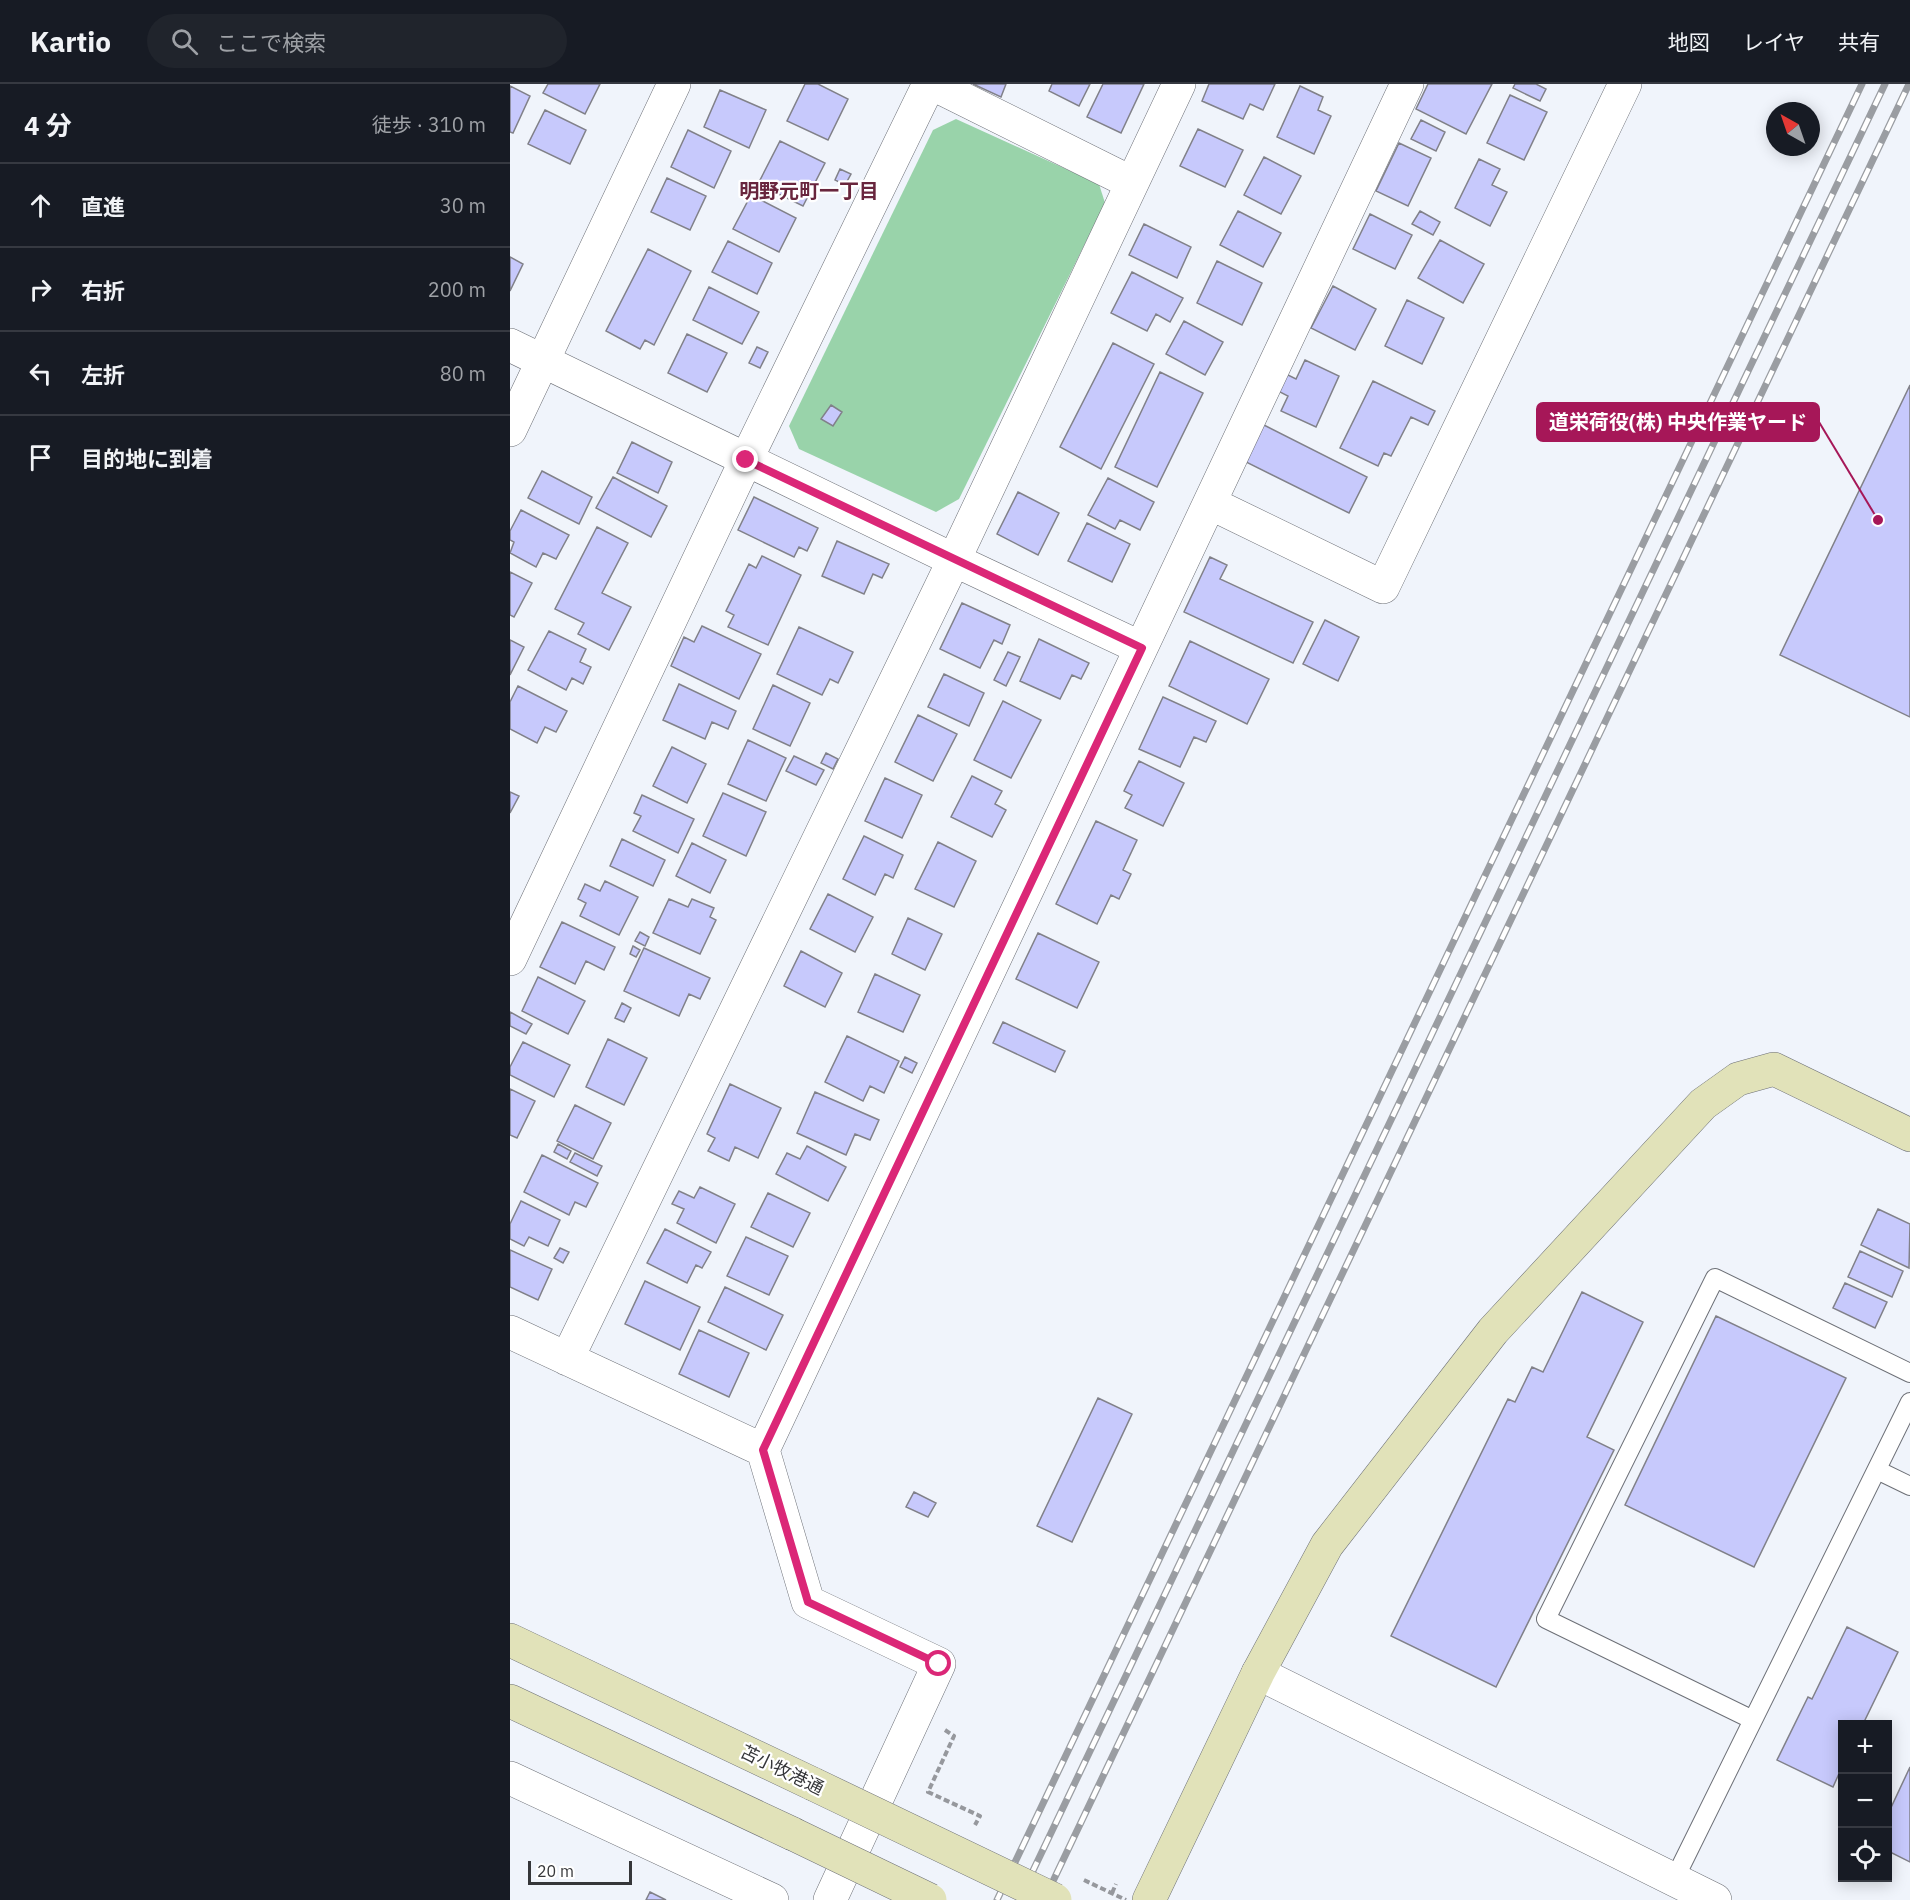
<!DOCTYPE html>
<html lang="ja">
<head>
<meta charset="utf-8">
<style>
	body { margin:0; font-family:"IBM Plex Sans","Noto Sans JP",sans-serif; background:#20242c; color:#f1f3f6 }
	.controls { position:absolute; right:18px; bottom:18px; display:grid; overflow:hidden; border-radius:0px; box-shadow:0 3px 15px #0003 }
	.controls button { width:54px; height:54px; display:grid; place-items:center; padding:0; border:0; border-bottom:2px solid #363941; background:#171b24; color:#f1f3f6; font:30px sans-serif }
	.compass { position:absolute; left:1256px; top:18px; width:54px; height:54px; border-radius:50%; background:#171b24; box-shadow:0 3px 15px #0003; rotate:320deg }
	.scale { position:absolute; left:18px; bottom:15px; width:104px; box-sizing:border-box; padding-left:6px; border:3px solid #353639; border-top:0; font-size:16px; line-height:21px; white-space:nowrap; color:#353639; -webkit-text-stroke:4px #fff; paint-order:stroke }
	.stop { position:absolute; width:18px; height:18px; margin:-14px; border:4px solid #db2777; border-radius:50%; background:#fff }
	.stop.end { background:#db2777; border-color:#fff; box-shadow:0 2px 6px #0008 }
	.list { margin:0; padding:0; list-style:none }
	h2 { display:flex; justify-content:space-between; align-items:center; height:78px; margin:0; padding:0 24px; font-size:26px }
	h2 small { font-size:20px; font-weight:400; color:#9ea1a6 }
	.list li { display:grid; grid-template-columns:39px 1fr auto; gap:18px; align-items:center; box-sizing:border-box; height:84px; padding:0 24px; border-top:2px solid #363941 }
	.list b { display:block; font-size:22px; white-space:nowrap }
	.list em { font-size:20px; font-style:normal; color:#9ea1a6 }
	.icon { flex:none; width:33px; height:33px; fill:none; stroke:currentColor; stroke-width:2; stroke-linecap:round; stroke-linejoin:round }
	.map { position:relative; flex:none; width:1400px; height:1816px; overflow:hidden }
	header { display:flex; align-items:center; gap:36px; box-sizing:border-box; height:84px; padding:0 30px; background:#171b24; border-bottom:2px solid #363941 }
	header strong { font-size:28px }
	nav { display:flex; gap:33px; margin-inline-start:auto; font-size:21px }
	.search { width:420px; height:54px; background:#20242c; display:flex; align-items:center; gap:15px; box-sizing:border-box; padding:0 21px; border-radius:33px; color:#9ea1a6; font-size:22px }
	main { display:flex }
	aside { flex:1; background:#171b24 }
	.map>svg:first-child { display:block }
</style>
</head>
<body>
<header>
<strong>Kartio</strong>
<div class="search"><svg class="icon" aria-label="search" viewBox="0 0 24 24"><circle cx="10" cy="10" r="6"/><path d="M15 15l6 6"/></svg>ここで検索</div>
<nav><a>地図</a><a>レイヤ</a><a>共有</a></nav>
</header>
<main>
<aside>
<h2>4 分<small>徒歩 · 310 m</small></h2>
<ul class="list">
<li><svg class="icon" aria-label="ahead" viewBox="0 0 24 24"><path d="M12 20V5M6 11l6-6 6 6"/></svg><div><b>直進</b></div><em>30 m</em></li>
<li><svg class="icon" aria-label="right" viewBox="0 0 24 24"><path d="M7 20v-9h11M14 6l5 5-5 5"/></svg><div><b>右折</b></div><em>200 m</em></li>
<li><svg class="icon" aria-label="left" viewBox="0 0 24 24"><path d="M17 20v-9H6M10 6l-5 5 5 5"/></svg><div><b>左折</b></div><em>80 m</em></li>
<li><svg class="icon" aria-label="arrive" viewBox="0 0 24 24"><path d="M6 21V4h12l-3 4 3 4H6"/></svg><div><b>目的地に到着</b></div></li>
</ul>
</aside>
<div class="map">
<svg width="1400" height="1816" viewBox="0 0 1400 1816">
	<rect width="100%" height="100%" fill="#f0f4fb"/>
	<path fill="#99d3aa" d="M 446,35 L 589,100 L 595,119 L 449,415 L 426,428 L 289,365 L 279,342 L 423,46 Z"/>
	<path fill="#c7c9fc" stroke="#818189" stroke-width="1.5" d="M 38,0 L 90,0 L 75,30 L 33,9 Z
		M 295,0 L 308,0 L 338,15 L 318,56 L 277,37 Z
		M 463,0 L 496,0 L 491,13 Z
		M 542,0 L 580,0 L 569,22 L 539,7 Z
		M 593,0 L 634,0 L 611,49 L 577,33 Z
		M 699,0 L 765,0 L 753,26 L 740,20 L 733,35 L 692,17 Z
		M 918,0 L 982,0 L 956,50 L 906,25 Z
		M 1005,0 L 1026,0 L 1036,5 L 1030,17 L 1003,4 Z
		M 0,2 L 20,12 L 3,49 L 0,48 Z
		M 790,2 L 813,13 L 808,26 L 821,32 L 804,70 L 767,53 Z
		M 210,6 L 256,26 L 239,64 L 194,43 Z
		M 1000,11 L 1037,28 L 1014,76 L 977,59 Z
		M 35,26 L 76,46 L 60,80 L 18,60 Z
		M 911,36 L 935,48 L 926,67 L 901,55 Z
		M 688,45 L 733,66 L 715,103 L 670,82 Z
		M 178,46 L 221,67 L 204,104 L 161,83 Z
		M 270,57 L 315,79 L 293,122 L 248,100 Z
		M 889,59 L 921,74 L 898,122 L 866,107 Z
		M 754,73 L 791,92 L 771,130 L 734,111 Z
		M 969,75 L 990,85 L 982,101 L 997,108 L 980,142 L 945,124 Z
		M 330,85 L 341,90 L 335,101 L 325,96 Z
		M 157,94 L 196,112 L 180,146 L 141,128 Z
		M 241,111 L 286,134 L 269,168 L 223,145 Z
		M 728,127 L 771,149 L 753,183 L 710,161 Z
		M 910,127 L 930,138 L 923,151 L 902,140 Z
		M 860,130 L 902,151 L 885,185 L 843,165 Z
		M 634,140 L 681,163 L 667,194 L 619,171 Z
		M 930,156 L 974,180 L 953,219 L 908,194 Z
		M 218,157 L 262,179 L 247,210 L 202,188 Z
		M 138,165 L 181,187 L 144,261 L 135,256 L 130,265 L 96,247 Z
		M 0,173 L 13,180 L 0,207 Z
		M 707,177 L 752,199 L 732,241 L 687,219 Z
		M 622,188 L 673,214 L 660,238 L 646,230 L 637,247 L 601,229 Z
		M 823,202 L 866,225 L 845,266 L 801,244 Z
		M 199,203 L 249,228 L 232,260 L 183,236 Z
		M 897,216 L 934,234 L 912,280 L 875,262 Z
		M 674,237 L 713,258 L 695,291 L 656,270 Z
		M 177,250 L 217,269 L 197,308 L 158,289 Z
		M 603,259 L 644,280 L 591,385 L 550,363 Z
		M 247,263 L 258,268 L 250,284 L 239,279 Z
		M 795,276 L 829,292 L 806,343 L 771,327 L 778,312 L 768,307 L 776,290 L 786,295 Z
		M 650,288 L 693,309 L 647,403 L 605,383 Z
		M 863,297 L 925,327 L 918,341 L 901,333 L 881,372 L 874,369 L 868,382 L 830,364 Z
		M 1400,301 L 1400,633 L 1270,571 Z
		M 321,321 L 332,328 L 323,342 L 311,335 Z
		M 752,340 L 857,393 L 839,429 L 734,377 Z
		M 122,358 L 162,378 L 148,409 L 107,389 Z
		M 32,387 L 82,413 L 69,440 L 18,414 Z
		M 103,393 L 157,422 L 141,453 L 86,424 Z
		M 598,394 L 644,418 L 630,446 L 610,436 L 605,445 L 578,431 Z
		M 508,408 L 549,429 L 528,471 L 487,450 Z
		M 244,413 L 308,444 L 297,467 L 289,463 L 284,473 L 228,446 Z
		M 11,426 L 59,451 L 46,475 L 33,469 L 26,483 L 0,469 L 4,458 L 0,456 L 0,447 Z
		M 577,439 L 620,460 L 602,498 L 558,477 Z
		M 87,443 L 118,459 L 92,509 L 121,523 L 99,566 L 68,550 L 74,539 L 45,525 Z
		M 327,457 L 379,480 L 372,494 L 363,490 L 354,510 L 312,492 Z
		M 252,472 L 291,491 L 258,561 L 218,543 L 224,531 L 216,527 L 239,480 L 246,484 Z
		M 700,473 L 717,481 L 710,495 L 803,538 L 783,579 L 674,528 Z
		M 0,488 L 22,499 L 4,533 L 0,531 Z
		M 452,519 L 500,541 L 492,560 L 484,556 L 470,584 L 430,565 Z
		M 815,536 L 849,553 L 828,597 L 793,580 Z
		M 192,542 L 251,570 L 229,615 L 161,582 L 174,553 L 184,558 Z
		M 289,543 L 343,568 L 328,599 L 320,595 L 312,611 L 267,590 Z
		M 39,547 L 76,565 L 70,578 L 81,583 L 73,600 L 62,594 L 56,606 L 18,586 Z
		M 529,555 L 579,579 L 571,595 L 562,591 L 550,615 L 510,597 Z
		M 0,556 L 14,563 L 0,591 Z
		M 680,557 L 759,595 L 737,640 L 659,602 Z
		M 498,568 L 510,573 L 496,602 L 484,596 Z
		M 434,590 L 474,609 L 459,642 L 418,623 Z
		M 169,600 L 226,627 L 218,645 L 202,638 L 195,655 L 153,636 Z
		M 263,601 L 300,619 L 280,662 L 243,645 Z
		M 8,602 L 57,627 L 46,648 L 35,643 L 27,659 L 0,645 L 0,618 Z
		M 653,613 L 706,637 L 696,658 L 684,653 L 670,683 L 629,665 Z
		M 493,617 L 531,636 L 501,694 L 464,676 Z
		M 408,631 L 447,650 L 423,697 L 385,678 Z
		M 238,656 L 276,674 L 256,717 L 218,700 Z
		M 162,663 L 196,680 L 177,719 L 143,702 Z
		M 316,669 L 328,675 L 323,685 L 311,679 Z
		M 284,672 L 314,686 L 306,701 L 276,687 Z
		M 629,677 L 674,699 L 653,742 L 615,724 L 622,711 L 614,707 Z
		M 462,692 L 492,707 L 485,720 L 496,726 L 482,753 L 441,733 Z
		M 375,694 L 412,711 L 392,754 L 355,737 Z
		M 0,708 L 9,712 L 0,729 Z
		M 213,709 L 256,728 L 236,772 L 193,752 Z
		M 132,711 L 184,735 L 168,769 L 123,747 L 131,732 L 124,729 Z
		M 586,737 L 627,756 L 613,786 L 621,790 L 609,815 L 601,811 L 587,840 L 546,820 Z
		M 354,752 L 393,771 L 383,794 L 375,790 L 365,811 L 333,795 Z
		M 112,755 L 155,776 L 143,802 L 100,782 Z
		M 428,758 L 466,777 L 444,823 L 405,805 Z
		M 182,759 L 216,776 L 200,809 L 166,792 Z
		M 95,797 L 128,813 L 109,851 L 70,832 L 76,819 L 68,815 L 75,800 L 90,807 Z
		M 318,810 L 363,833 L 345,868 L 300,845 Z
		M 159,815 L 178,823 L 182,815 L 204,824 L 200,833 L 206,836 L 190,870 L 143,849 Z
		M 398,834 L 432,850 L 415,886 L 382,870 Z
		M 52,838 L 105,863 L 94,886 L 76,877 L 65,900 L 30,883 Z
		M 130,848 L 139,853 L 135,862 L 125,857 Z
		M 528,849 L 589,878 L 567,924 L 506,895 Z
		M 123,862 L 130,866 L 126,873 L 120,870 Z
		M 134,864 L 200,894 L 190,915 L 179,910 L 169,932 L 114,907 Z
		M 291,867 L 332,889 L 315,923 L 274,902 Z
		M 365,890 L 410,911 L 393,948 L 348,928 Z
		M 28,893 L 75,917 L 58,950 L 12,927 Z
		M 112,919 L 121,924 L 114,938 L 105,934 Z
		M 0,928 L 22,940 L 16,950 L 0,942 Z
		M 493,938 L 555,967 L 545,988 L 483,959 Z
		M 337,952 L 389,977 L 374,1009 L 360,1002 L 353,1017 L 315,998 Z
		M 98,955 L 137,974 L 114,1021 L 76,1003 Z
		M 13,958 L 60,981 L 44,1013 L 0,991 L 0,983 Z
		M 395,973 L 407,979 L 402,989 L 390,983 Z
		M 220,1000 L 271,1024 L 248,1074 L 225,1063 L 219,1077 L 198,1067 L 205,1054 L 197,1050 Z
		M 0,1005 L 25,1017 L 7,1054 L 0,1051 Z
		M 305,1008 L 369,1036 L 360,1056 L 345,1050 L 336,1071 L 287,1049 Z
		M 65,1021 L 101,1039 L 83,1075 L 47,1057 Z
		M 48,1060 L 61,1067 L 57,1075 L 44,1068 Z
		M 297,1062 L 336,1083 L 318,1117 L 266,1090 L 277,1069 L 290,1075 Z
		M 65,1069 L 92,1082 L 87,1092 L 60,1078 Z
		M 32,1071 L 88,1099 L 76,1123 L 65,1118 L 59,1131 L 14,1108 Z
		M 190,1103 L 225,1120 L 206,1159 L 167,1139 L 174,1125 L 162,1120 L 169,1107 L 184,1114 Z
		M 258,1109 L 300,1129 L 283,1163 L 241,1143 Z
		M 11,1117 L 50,1136 L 38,1162 L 19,1153 L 14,1162 L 0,1155 L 0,1140 Z
		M 1368,1125 L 1400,1140 L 1399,1184 L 1351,1161 Z
		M 155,1145 L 201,1168 L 192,1184 L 186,1181 L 177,1199 L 137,1179 Z
		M 236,1153 L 278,1172 L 259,1211 L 217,1192 Z
		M 50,1164 L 59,1168 L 53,1179 L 44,1174 Z
		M 0,1166 L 42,1185 L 28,1216 L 0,1203 Z
		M 1350,1167 L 1393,1187 L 1382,1213 L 1338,1193 Z
		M 135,1197 L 190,1223 L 170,1266 L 115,1240 Z
		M 1335,1199 L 1377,1218 L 1365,1244 L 1323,1224 Z
		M 215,1203 L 273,1231 L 256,1266 L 198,1238 Z
		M 1072,1208 L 1133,1238 L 1077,1353 L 1104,1366 L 986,1603 L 881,1552 L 998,1315 L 1005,1318 L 1022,1283 L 1033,1288 Z
		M 1206,1232 L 1336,1294 L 1244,1483 L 1115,1421 Z
		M 189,1246 L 239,1269 L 219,1313 L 169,1290 Z
		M 588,1314 L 622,1330 L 562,1458 L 527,1442 Z
		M 404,1408 L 426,1419 L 418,1433 L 396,1423 Z
		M 1337,1543 L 1388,1568 L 1353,1640 L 1332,1640 L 1332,1683 L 1323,1703 L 1267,1676 L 1298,1613 L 1302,1615 Z
		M 1400,1683 L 1400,1778 L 1378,1767 L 1378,1730 Z
		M 140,1808 L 156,1816 L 136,1816 Z"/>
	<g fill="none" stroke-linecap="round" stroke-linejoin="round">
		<g stroke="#6d7077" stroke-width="20">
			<path id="lane" d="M 1367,1386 L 1400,1402
				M 1243,1636 L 1036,1535 L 1205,1194 L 1400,1289
				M 1164,1796 L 1400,1318"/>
		</g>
		<g stroke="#6d7077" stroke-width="34">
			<path id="street" d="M 423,0 L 622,99
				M 0,261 L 444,476 L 631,564
				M 0,346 L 164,0
				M 700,419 L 873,503 L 1115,0
				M 0,875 L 236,376 L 419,0
				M 0,1248 L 253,1366
				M 57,1275 L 444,476 L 669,0
				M 748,1589 L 1205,1816
				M 0,1694 L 262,1816
				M 320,1816 L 429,1580 L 298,1518 L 253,1366 L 897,0"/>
		</g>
		<g stroke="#6d7077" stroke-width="34">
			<path id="secondary" d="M 0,1556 L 303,1700
				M 0,1617 L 283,1750
				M 639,1816 L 748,1589 L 817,1461 L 983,1247 L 1193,1020 L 1228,995 L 1264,985 L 1400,1051"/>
		</g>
		<path stroke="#96989d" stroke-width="4" stroke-dasharray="6 3" stroke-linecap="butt" d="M 435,1646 L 444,1652 L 418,1708 L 470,1732 L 465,1741
			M 602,1809 L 606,1800"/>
		<use href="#lane" stroke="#fff" stroke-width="18"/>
		<use href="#street" stroke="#fff" stroke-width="33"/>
		<use href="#secondary" stroke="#e1e2b9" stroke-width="33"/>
		<g stroke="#9a9da2" stroke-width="7">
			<path id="rail" d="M 487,1816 L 1352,0
				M 509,1816 L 1375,0
				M 534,1816 L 1399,0"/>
		</g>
		<use href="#rail" stroke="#fff" stroke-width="4.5" stroke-dasharray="14" stroke-linecap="butt"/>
		<g stroke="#6d7077" stroke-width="34" stroke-linecap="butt">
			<path id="secondary-bridge" d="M 303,1700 L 545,1816
				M 283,1750 L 420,1816"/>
		</g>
		<path stroke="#96989d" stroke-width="4" stroke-dasharray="6 3" stroke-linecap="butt" d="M 574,1796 L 616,1816"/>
		<use href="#secondary-bridge" stroke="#e1e2b9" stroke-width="33"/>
	</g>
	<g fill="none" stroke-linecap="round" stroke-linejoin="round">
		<path stroke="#db2777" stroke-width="8" d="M 236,376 L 632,564 L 253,1366 L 298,1518 L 429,1580"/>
	</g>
	<g text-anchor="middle" stroke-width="4.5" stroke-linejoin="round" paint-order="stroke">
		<g font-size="18" fill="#353639" stroke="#fff">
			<text transform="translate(272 1686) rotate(26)" y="6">苫小牧港通</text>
		</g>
		<g font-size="20" font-weight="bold" fill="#68253d" stroke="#fff">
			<text x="299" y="114">明野元町一丁目</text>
		</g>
	</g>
	<path fill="none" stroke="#a61758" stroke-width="2" d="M1368 436L1309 338"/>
	<circle fill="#a61758" stroke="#fff" stroke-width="2" cx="1368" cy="436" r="6"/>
	<rect fill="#a61758" stroke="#a61758" stroke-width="2" x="1027" y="319" width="282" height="38" rx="6"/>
	<g font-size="20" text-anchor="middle" font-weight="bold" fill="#fff">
		<text x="1168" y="345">道栄荷役(株) 中央作業ヤード</text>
	</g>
</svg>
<div class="controls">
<button>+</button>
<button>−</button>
<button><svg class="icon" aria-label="locate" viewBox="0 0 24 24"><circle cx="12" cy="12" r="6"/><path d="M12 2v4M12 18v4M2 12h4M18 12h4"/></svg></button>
</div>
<svg class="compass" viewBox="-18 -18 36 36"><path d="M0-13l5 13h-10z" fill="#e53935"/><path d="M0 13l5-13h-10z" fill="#9ea1a6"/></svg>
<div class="scale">20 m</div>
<div class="stop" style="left:429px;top:1580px"></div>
<div class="stop end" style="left:236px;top:376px"></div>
</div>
</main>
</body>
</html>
